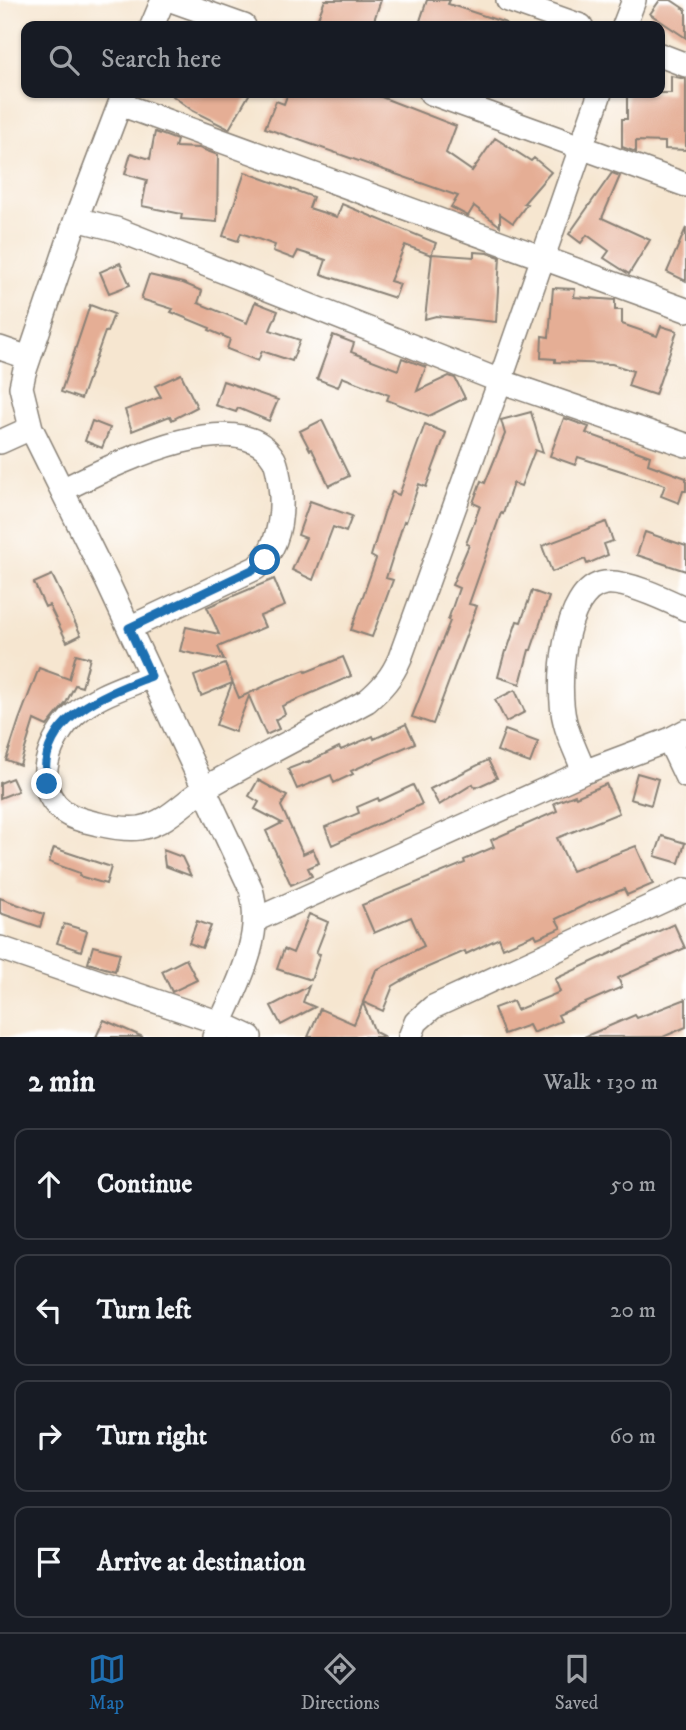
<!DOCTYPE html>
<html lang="en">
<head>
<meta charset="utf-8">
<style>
	body { margin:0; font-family:"IM FELL DW Pica",serif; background:#20242c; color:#f1f3f6 }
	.stop { position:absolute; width:21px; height:21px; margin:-16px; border:5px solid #1f6fb2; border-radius:50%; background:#fff }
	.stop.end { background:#1f6fb2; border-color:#fff; box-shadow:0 2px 7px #0008 }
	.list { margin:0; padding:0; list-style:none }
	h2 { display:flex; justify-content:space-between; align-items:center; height:91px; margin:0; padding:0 28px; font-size:30px }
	h2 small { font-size:23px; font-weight:400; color:#9ea1a6 }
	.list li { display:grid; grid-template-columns:46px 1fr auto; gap:21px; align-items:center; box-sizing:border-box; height:112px; margin:0 14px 14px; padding:0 14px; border:2px solid #363941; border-radius:14px }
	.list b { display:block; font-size:26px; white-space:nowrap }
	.list em { font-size:23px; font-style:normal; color:#9ea1a6 }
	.icon { flex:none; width:38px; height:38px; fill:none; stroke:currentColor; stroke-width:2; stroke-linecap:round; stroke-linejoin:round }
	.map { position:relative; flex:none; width:686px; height:1037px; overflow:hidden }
	.search { position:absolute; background:#171b24; box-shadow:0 2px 5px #0004; left:21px; right:21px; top:21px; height:77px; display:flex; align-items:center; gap:18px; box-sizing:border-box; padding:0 24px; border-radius:14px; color:#9ea1a6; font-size:26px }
	.sheet { height:595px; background:#171b24 }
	nav { display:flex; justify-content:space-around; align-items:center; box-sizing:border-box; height:98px; border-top:2px solid #363941; background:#171b24; font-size:19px; color:#9ea1a6 }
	nav a { display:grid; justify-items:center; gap:4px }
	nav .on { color:#1f6fb2 }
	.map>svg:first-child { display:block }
</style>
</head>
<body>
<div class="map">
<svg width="686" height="1037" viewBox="0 0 686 1037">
	<rect width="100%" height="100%" fill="#fff"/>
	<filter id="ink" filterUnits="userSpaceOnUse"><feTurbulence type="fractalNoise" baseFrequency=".0143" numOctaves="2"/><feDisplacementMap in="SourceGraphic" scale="14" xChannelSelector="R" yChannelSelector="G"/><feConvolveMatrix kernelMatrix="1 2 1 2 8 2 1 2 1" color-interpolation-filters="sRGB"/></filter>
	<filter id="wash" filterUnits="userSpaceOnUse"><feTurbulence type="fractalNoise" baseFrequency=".00686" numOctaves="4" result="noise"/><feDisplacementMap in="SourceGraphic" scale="28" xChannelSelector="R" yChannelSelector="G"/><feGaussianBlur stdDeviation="1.57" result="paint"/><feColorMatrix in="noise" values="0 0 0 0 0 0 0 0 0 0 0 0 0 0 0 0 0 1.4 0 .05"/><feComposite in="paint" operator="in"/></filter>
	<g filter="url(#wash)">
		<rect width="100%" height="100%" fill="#f6e6d0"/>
		<g id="blocks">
			<path fill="#e5ae95" d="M 325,0 L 381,0 L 372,26 L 315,26 Z
				M 427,0 L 450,0 L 448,4 L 506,23 L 506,26 L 434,26 L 420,21 Z
				M 660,0 L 671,0 L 686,10 L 686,38 L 650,14 Z
				M 671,76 L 686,79 L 686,150 L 665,149 L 665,142 L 636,141 L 636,152 L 622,147 L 622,119 L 627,119 L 627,93 L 671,93 Z
				M 169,93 L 250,93 L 229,129 L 193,111 Z
				M 288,93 L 371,93 L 456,126 L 446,153 L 472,171 L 495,138 L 531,161 L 534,158 L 551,172 L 524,203 L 527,204 L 513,223 L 500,214 L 500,226 L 474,206 L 468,216 L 451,207 L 458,196 L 265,128 L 276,101 L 284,104 Z
				M 155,132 L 177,140 L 175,147 L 199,148 L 218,155 L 217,222 L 181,219 L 182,214 L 142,206 L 147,180 L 125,174 L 131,153 L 150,159 Z
				M 245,172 L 313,197 L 309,208 L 337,217 L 342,204 L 436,243 L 431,255 L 405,245 L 390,281 L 400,284 L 395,298 L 321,274 L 326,260 L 298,251 L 294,259 L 273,251 L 275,245 L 241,233 L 238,241 L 223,236 Z
				M 612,173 L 620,176 L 602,218 L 650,240 L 629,274 L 604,258 L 609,251 L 587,235 L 581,243 L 569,234 Z
				M 686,228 L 686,281 L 667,272 Z
				M 474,252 L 488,253 L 500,257 L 496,322 L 436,316 L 425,319 L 432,254 L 474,257 Z
				M 120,263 L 130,285 L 109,293 L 100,272 Z
				M 149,275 L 183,283 L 202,291 L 198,303 L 247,323 L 255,302 L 278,311 L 270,330 L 300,340 L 292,361 L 262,351 L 258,361 L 227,349 L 230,339 L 209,330 L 210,328 L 171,312 L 173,309 L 141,299 Z
				M 553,288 L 575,289 L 574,297 L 615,300 L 615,310 L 622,310 L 622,324 L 657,336 L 661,326 L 677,331 L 655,395 L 628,386 L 633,371 L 612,364 L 555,362 L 555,359 L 541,358 L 542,336 L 549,337 Z
				M 90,305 L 114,314 L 107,332 L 105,332 L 81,399 L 61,392 Z
				M 333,335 L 354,343 L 351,352 L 398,370 L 402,358 L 426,367 L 417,391 L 449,376 L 455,378 L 465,398 L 429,416 L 387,400 L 389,395 L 342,377 L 338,387 L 317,379 Z
				M 181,374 L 197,407 L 172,420 L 170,416 L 132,431 L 125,410 L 161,397 L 155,386 Z
				M 223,381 L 278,400 L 269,421 L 238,408 L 236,412 L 215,405 Z
				M 531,412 L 543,453 L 535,450 L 521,486 L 513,483 L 503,514 L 501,513 L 469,604 L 477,606 L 433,724 L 412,717 L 450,621 L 448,620 L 459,588 L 452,585 L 469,545 L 466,544 L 480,506 L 473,503 L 481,481 L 485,483 L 505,434 L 501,420 Z
				M 564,418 L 589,427 L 586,433 L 650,456 L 648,464 L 686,478 L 686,491 L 683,491 L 679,503 L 661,496 L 665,485 L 578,457 L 575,465 L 550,456 Z
				M 322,420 L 349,476 L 329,486 L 312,449 L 310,450 L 300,431 Z
				M 92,421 L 110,428 L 102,448 L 85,441 Z
				M 425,424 L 446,433 L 426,487 L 419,484 L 406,522 L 404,521 L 386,578 L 393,580 L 372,637 L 351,630 L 376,559 L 371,556 L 384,513 L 392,492 L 399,495 Z
				M 310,501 L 352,516 L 346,532 L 333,527 L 313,580 L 292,570 L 306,538 L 298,535 Z
				M 606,522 L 613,541 L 604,544 L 608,555 L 587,564 L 585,559 L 552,572 L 542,546 Z
				M 645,532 L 686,546 L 686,571 L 637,555 Z
				M 52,575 L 81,635 L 67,642 L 49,605 L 45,607 L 34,583 Z
				M 274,579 L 285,606 L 260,616 L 265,627 L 218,647 L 224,660 L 180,651 L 186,627 L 219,634 L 207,607 Z
				M 532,591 L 549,597 L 531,650 L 529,650 L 520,684 L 498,677 L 505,651 L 507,651 L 517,621 L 521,622 Z
				M 76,654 L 90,658 L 82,687 L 75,685 L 66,703 L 47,726 L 34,720 L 20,765 L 6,760 L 19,720 L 39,668 L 69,679 Z
				M 343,657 L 351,676 L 282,706 L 285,714 L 275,720 L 279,729 L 266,735 L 249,696 L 235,732 L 216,725 L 232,683 L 201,696 L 194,676 L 225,664 L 239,698 L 278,680 L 305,670 L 306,672 Z
				M 515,690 L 525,712 L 506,722 L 495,700 Z
				M 406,724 L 415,743 L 351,771 L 353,774 L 334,783 L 331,775 L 297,789 L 288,769 L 309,761 L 309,762 L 339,747 L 341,750 L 373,736 L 374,739 Z
				M 505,730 L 538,742 L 530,763 L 497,751 Z
				M 488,760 L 497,778 L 475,788 L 473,784 L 439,805 L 430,789 Z
				M 637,773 L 658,779 L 651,805 L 630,799 Z
				M 12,778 L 18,791 L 0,798 L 0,783 Z
				M 258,780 L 287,796 L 281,806 L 303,854 L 313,849 L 319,863 L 308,868 L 312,876 L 291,885 L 266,831 L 282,823 L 255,809 L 259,802 L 249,796 Z
				M 606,784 L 619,813 L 557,838 L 572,871 L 636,846 L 653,884 L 627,895 L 624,889 L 589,903 L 556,919 L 561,928 L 537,938 L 535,934 L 503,948 L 499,938 L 466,954 L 465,951 L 419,971 L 393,986 L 383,1011 L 363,1002 L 376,970 L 424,946 L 411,917 L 374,933 L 362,905 L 465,863 L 464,860 L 494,847 L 491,840 L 557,811 L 554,803 L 575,795 L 576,797 Z
				M 413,785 L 422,804 L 332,845 L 325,827 L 359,813 L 357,807 L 378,798 L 379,801 Z
				M 662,836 L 685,843 L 679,863 L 655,856 Z
				M 54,848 L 111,867 L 106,884 L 79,876 L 80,873 L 49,862 Z
				M 163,850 L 182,857 L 191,876 L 165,866 Z
				M 0,898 L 44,914 L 40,927 L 0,913 Z
				M 309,914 L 328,922 L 316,953 L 320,954 L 311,980 L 277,969 L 284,949 L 293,953 Z
				M 197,921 L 211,926 L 202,948 L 189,943 Z
				M 64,924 L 87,931 L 81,951 L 57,943 Z
				M 674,924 L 685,948 L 618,978 L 622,987 L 558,1015 L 561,1021 L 533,1033 L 529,1025 L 504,1034 L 494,1008 L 513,1001 L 517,1010 L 560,992 L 555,979 Z
				M 93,946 L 120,953 L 115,971 L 88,963 Z
				M 186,959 L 197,980 L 172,992 L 162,971 Z
				M 309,986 L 303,1002 L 315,1007 L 281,1025 L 271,1006 Z
				M 686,999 L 686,1027 L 663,1037 L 584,1037 L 635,1015 L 637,1018 Z
				M 363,1003 L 375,1032 L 385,1037 L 308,1037 L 320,1009 L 354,1024 Z
				M 104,1020 L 143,1037 L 96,1037 Z"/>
		</g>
	</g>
	<g filter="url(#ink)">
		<use href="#blocks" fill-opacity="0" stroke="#898176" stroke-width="2"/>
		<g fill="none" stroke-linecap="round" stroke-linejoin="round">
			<g stroke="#898176" stroke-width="26">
				<path id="minor" d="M 171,0 L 244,26
					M 508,0 L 581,26
					M 152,26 L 163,0
					M 624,26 L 634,0
					M 660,55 L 686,65
					M 124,93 L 76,219 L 24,373 L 21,387 L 31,428 L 107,581 L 251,889 C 265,940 234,991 214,1037
					M 431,93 L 686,185
					M 120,104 L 686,310
					M 76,219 L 116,229 L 500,381 L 686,445
					M 0,348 L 29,358
					M 0,442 L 31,428
					M 62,490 C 106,469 238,399 274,459 C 279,469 280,485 281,496 C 282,523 277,550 256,568 L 129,628
					M 151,676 C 125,687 96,695 75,714 C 51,736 29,786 63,811 C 73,819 86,821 98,824 C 111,827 126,830 140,828 C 168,823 184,801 207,787 C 259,757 314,730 367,701 C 382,688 392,677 400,658 L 500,381 L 600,93
					M 669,740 L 686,776
					M 584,772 C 578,755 569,739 565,722 C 556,689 562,589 605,583 C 626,580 667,600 686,609
					M 255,920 L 584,772 L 669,740 L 686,731
					M 0,948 L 220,1023 L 250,1037
					M 410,1037 L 416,1022 L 433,1007 L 686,890"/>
			</g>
			<use href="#minor" stroke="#fff" stroke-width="23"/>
		</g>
	</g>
	<g fill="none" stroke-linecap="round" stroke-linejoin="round" filter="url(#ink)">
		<path stroke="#1f6fb2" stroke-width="9" d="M 47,784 C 46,777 45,769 46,762 C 52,712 112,692 151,676 L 129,628 L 256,568 L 265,560"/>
	</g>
</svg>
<div class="stop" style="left:265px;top:560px"></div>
<div class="stop end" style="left:47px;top:784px"></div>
<div class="search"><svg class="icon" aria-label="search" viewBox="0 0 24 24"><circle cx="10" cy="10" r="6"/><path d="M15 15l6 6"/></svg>Search here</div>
</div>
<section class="sheet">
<h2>2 min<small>Walk · 130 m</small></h2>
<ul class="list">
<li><svg class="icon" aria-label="ahead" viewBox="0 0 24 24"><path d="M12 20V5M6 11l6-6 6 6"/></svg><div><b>Continue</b></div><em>50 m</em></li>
<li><svg class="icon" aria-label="left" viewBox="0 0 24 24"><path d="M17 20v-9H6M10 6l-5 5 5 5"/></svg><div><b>Turn left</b></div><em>20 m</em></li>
<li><svg class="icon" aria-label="right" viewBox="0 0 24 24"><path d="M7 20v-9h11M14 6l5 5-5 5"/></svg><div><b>Turn right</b></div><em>60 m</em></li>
<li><svg class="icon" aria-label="arrive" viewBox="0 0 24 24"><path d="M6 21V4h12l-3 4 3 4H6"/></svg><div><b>Arrive at destination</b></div></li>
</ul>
</section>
<nav>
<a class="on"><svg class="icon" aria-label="map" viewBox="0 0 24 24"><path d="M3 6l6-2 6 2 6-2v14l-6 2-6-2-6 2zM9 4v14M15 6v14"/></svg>Map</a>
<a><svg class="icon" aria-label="directions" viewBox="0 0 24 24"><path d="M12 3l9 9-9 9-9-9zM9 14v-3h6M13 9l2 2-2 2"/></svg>Directions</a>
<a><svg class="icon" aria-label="saved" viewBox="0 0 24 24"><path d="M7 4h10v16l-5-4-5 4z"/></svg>Saved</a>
</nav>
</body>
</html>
